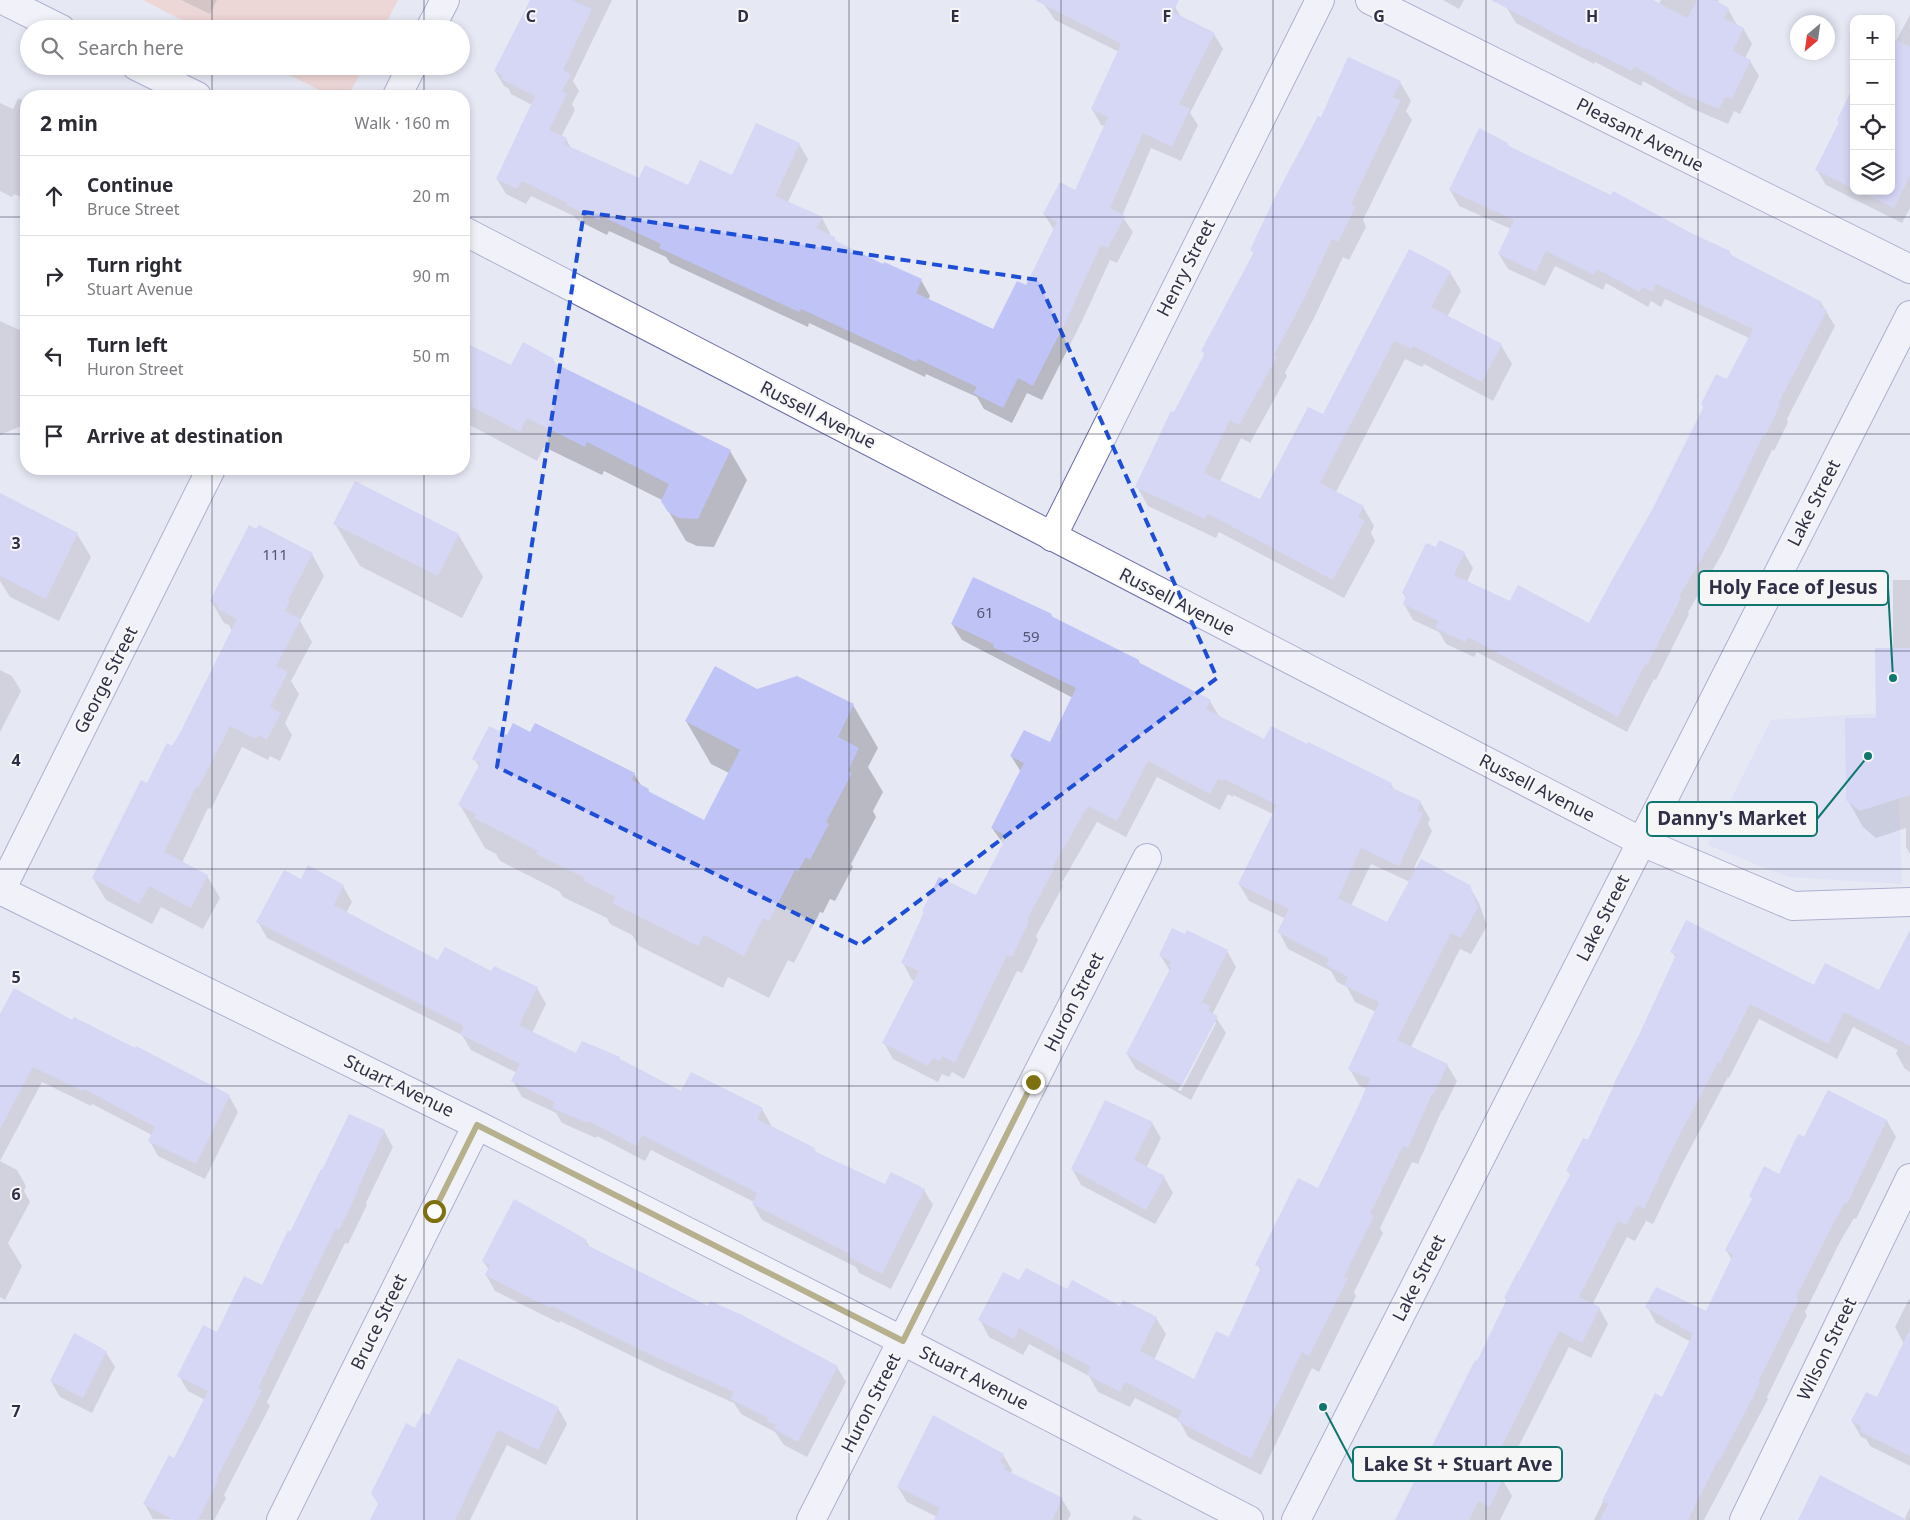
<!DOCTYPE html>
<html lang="en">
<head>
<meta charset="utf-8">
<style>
	body { margin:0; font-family:"Noto Sans",sans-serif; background:#f2f2f3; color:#2b2b33 }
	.controls { position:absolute; right:15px; top:15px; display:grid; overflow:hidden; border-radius:10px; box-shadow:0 2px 8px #0003 }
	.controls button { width:45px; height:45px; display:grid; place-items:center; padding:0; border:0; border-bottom:1px solid #e1e1e2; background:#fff; color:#2b2b33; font:25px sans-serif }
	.compass { position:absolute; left:1790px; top:15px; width:45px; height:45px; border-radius:50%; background:#fff; box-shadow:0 2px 8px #0003; rotate:209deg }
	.stop { position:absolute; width:15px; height:15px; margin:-11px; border:4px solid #7c700f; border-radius:50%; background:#fff }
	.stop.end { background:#7c700f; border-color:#fff; box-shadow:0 1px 5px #0008 }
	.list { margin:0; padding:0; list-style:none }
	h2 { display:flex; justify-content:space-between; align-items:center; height:65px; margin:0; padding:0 20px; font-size:21px }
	h2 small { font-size:16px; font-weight:400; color:#7c7c81 }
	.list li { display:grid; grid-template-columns:32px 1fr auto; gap:15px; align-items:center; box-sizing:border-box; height:80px; padding:0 20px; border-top:1px solid #e1e1e2 }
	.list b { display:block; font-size:19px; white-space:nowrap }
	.list p { margin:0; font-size:16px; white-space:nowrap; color:#7c7c81 }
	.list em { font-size:16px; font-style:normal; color:#7c7c81 }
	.icon { flex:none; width:28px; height:28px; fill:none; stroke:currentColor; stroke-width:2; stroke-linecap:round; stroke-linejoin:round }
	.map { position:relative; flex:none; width:1910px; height:1520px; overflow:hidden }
	.search { position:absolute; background:#fff; box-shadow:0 2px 8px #0003; left:20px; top:20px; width:450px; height:55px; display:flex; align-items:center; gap:12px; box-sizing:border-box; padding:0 18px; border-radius:28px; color:#7c7c81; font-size:19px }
	.panel { position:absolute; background:#fff; box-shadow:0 2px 8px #0003; left:20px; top:90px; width:450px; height:385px; border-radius:20px }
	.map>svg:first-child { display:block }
</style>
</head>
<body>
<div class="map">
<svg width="1910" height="1520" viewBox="0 0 1910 1520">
	<rect width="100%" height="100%" fill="#e6e8f4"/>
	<path fill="#d8dbf6" d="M 1896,712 L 1902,884 L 1788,877 L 1708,845 L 1771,720 Z"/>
	<path fill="#f5c4b2" d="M 143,0 L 398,0 L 383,29 L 199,29 Z
		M 272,66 L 364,66 L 348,96 L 331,96 Z"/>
	<path fill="#0003" fill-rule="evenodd" d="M 181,0 L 217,0 L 210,14 Z
		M 532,0 L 612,0 L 573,81 L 579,91 L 572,104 L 575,110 L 561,137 L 566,139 L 571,148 L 640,180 L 689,187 L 733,176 L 799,144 L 808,159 L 788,202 L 822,218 L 830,233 L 830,235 L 834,238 L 838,243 L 884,266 L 921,280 L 930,296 L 928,300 L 994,331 L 1027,287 L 1054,230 L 1044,214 L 1076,191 L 1105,126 L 1101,125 L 1092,109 L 1119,52 L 1055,20 L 1041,0 L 1161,0 L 1175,7 L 1181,17 L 1214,34 L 1223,49 L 1190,113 L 1198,125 L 1181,161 L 1151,148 L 1122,216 L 1133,232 L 1117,263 L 1110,260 L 1083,319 L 1042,400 L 1027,393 L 1012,423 L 984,409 L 977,397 L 926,374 L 925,377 L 809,323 L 808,327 L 670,263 L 666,257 L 609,231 L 607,235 L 577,220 L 574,216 L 531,196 L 526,204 L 506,194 L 497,179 L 532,105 L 511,94 L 509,89 L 504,86 L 495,71 Z
		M 1443,0 L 1464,0 L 1459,9 Z
		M 1511,0 L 1650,0 L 1659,4 L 1661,0 L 1719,0 L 1717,3 L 1728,9 L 1737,25 L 1743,28 L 1752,44 L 1745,58 L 1750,61 L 1759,76 L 1740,114 L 1734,111 L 1728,124 L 1693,109 L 1643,81 L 1641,86 L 1595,62 L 1594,64 L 1516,23 L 1507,8 Z
		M 1910,15 L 1910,208 L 1902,223 L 1826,185 L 1817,170 L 1840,123 L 1854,87 L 1854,191 L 1891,191 L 1896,41 Z
		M 1400,82 L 1411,101 L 1406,111 L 1412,120 L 1363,220 L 1366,227 L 1349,260 L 1343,257 L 1315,316 L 1285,373 L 1287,376 L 1250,443 L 1241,438 L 1220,481 L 1261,501 L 1323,416 L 1450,272 L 1461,291 L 1447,317 L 1501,345 L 1512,364 L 1493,401 L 1424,364 L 1422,367 L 1405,359 L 1336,492 L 1363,507 L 1374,526 L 1371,533 L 1375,541 L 1344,598 L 1219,532 L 1216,538 L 1148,506 L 1137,487 L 1205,356 L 1203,351 L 1254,254 L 1252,250 Z
		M 18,98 L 26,102 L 26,199 L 14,194 L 12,197 L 0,191 L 0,103 L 13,109 Z
		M 1507,144 L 1510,148 L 1729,252 L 1732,256 L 1821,303 L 1835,326 L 1787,419 L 1788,422 L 1774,451 L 1772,450 L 1723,552 L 1688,612 L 1689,614 L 1656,680 L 1654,679 L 1627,732 L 1477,652 L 1474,657 L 1446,644 L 1439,632 L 1413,620 L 1404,604 L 1406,598 L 1403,593 L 1436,549 L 1464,553 L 1473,568 L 1467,582 L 1510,602 L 1590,625 L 1654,509 L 1704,408 L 1702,404 L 1728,381 L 1749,338 L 1665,299 L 1661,307 L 1651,301 L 1648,307 L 1606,283 L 1603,290 L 1555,266 L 1545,286 L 1508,269 L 1499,254 L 1511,229 L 1459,206 L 1450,190 Z
		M 0,321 L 26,333 L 26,424 L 0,435 Z
		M 464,343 L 511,367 L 553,360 L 557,366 L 730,451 L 747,480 L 714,547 L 697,546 L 686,541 L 662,500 L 604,471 L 602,475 L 544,447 L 537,461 L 464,422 Z
		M 414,469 L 431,469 L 428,476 Z
		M 0,495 L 77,534 L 91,557 L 59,621 L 10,597 L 0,581 Z
		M 335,524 L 458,534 L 483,577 L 462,618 L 360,566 Z
		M 312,554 L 324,576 L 300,621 L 312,642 L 291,681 L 299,694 L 285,723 L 292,735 L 280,761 L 270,756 L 268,760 L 242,747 L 211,809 L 208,808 L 182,863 L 207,876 L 220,898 L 203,929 L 161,907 L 152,924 L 106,900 L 93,878 L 181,733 L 232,631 L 229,625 L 224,623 L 211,601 Z
		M 1893,580 L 1910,580 L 1910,854 L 1906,847 L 1906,828 L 1876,838 L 1863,827 L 1847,799 L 1877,719 L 1893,649 Z
		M 1051,615 L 1053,619 L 1138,660 L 1140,664 L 1210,701 L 1220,718 L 1265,741 L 1391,784 L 1395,791 L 1420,802 L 1430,819 L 1428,824 L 1432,831 L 1414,868 L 1469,886 L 1479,903 L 1487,926 L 1471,954 L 1460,949 L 1411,1047 L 1447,1065 L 1457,1081 L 1443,1110 L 1442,1110 L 1418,1164 L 1412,1162 L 1380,1228 L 1383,1233 L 1354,1292 L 1356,1296 L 1341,1327 L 1319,1372 L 1312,1368 L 1261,1475 L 1188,1437 L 1179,1420 L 1135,1398 L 1130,1407 L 1098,1392 L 1089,1376 L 1029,1344 L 1023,1355 L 989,1337 L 980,1320 L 1020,1281 L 1067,1291 L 1156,1318 L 1166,1334 L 1154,1360 L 1195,1381 L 1230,1339 L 1261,1271 L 1257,1264 L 1319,1189 L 1367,1089 L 1359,1085 L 1349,1068 L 1376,1012 L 1355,1002 L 1347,987 L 1337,982 L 1331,971 L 1288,949 L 1279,932 L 1286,919 L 1249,901 L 1239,884 L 1273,814 L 1233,795 L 1233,797 L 1228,794 L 1220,810 L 1157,777 L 1126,837 L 1097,822 L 1061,884 L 1063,886 L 1036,936 L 1038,940 L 1022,973 L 1017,971 L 964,1079 L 952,1072 L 949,1077 L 942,1074 L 938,1082 L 893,1059 L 884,1043 L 915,981 L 912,980 L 903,963 L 925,914 L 923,911 L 977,897 L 1004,845 L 992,828 L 1021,772 L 1011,756 L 1050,744 L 1073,698 L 962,640 L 952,624 ZM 1371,864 L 1410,882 L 1387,924 L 1351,906 Z
		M 0,670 L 12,676 L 21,691 L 0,732 Z
		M 757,690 L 853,705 L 878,748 L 868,767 L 883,792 L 873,811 L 876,817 L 851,864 L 853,867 L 835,901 L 830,899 L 823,913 L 820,912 L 794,963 L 788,960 L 769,998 L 728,977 L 723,988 L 639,946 L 632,935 L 610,924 L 607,918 L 563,897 L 559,891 L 500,861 L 496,854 L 485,848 L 460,805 L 479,767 L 474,758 L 507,737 L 531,734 L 634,774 L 642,787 L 648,790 L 650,794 L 705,822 L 729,773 L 711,764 L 686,721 Z
		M 301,880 L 343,886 L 352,902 L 346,913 L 439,962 L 492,973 L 537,988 L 546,1004 L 532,1033 L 577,1055 L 621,1061 L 682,1092 L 762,1109 L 771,1125 L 770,1127 L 814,1149 L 817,1154 L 886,1185 L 924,1190 L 933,1205 L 891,1289 L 859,1273 L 856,1267 L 762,1220 L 753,1204 L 754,1202 L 651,1150 L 645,1161 L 597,1136 L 596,1138 L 562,1123 L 556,1113 L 522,1097 L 513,1081 L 517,1073 L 471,1050 L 462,1035 L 267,938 L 258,922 Z
		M 1186,936 L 1227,951 L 1236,967 L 1213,1013 L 1226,1033 L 1191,1100 L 1136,1069 L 1127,1054 L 1170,971 L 1160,955 ZM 1214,1021 L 1216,1023 L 1181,1091 L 1178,1090 Z
		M 1672,952 L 1814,987 L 1880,992 L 1910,971 L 1910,1072 L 1905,1069 L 1896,1053 L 1898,1050 L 1853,1027 L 1837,1059 L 1759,1019 L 1729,1078 L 1728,1077 L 1681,1166 L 1653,1224 L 1646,1221 L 1635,1241 L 1627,1237 L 1592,1305 L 1599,1308 L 1608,1324 L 1591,1358 L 1569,1347 L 1502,1479 L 1512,1496 L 1500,1520 L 1396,1520 L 1508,1302 L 1505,1298 L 1571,1176 L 1568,1171 L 1588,1141 L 1640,1036 L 1676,958 Z
		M 0,1017 L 73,1022 L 229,1096 L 238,1112 L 205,1179 L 158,1156 L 149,1140 L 152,1135 L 92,1104 L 91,1106 L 42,1082 L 0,1161 Z
		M 1828,1091 L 1887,1121 L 1896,1137 L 1856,1219 L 1854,1218 L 1841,1240 L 1805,1312 L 1807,1315 L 1767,1397 L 1768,1399 L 1704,1520 L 1594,1520 L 1656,1395 L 1663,1399 L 1691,1342 L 1656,1323 L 1647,1307 L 1706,1313 L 1732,1260 L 1726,1250 L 1753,1200 L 1750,1196 L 1779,1176 L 1804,1138 Z
		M 1152,1123 L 1161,1138 L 1146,1168 L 1164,1177 L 1173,1193 L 1155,1224 L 1081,1185 L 1072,1169 Z
		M 384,1131 L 393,1147 L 366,1203 L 367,1205 L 348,1244 L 345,1243 L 267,1402 L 270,1406 L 224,1495 L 226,1498 L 214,1520 L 153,1519 L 144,1503 L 175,1460 L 205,1400 L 188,1391 L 179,1376 L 262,1286 L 291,1233 Z
		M 0,1161 L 17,1170 L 26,1186 L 24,1191 L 30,1202 L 8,1243 L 22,1266 L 5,1300 L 0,1297 Z
		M 586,1241 L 591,1249 L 708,1308 L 837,1367 L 846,1382 L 807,1457 L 784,1445 L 775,1432 L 741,1414 L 734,1403 L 663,1371 L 560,1321 L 559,1323 L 495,1291 L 486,1275 L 489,1270 L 483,1261 Z
		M 1909,1299 L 1910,1300 L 1910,1466 L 1870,1446 L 1866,1439 L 1861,1437 L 1852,1421 L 1877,1399 L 1904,1344 L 1895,1327 Z
		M 106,1352 L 115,1367 L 92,1413 L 60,1397 L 51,1381 Z
		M 458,1360 L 558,1408 L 567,1424 L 546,1465 L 507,1445 L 470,1520 L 371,1520 L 415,1430 L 430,1417 Z
		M 1003,1455 L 1012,1470 L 1011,1473 L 1062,1499 L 1071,1514 L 1068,1520 L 936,1520 L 937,1517 L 907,1502 L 898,1487 Z
		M 1910,1508 L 1910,1520 L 1906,1520 L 1905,1518 Z
		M 1134,1515 L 1143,1520 L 1132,1520 Z"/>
	<path fill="#c0c3f6" d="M 530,0 L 572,0 L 592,9 L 563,70 L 571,75 L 562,91 L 567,94 L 549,130 L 567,138 L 564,144 L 639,178 L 645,165 L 688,185 L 700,160 L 732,175 L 756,123 L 800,143 L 775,196 L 823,217 L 817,228 L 835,237 L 834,240 L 883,264 L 884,262 L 922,279 L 916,293 L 993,329 L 1017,281 L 1026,285 L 1057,222 L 1043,214 L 1060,182 L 1075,190 L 1108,117 L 1091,109 L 1121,44 L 1035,0 L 1179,0 L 1173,12 L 1215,33 L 1179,104 L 1190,109 L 1172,147 L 1143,133 L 1110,208 L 1125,216 L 1108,248 L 1101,245 L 1074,302 L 1075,303 L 1033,386 L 1018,378 L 1003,408 L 973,393 L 977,387 L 918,359 L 916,362 L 801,309 L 799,312 L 659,248 L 661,244 L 601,216 L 599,220 L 566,205 L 567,203 L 522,181 L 517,189 L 496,179 L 535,96 L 501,79 L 503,76 L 494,71 Z
		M 1491,0 L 1653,0 L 1687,18 L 1697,0 L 1714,0 L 1729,8 L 1724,18 L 1744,28 L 1733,51 L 1751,60 L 1732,99 L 1725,97 L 1719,109 L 1683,94 L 1634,66 L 1632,71 L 1586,48 L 1585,49 Z
		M 1891,37 L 1910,47 L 1910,175 L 1894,208 L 1859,191 L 1891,191 Z
		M 1348,57 L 1401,81 L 1393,97 L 1401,100 L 1351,204 L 1356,207 L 1338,242 L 1332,239 L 1305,297 L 1274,355 L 1277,357 L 1239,425 L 1230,420 L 1204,473 L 1260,499 L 1308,407 L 1323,414 L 1409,249 L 1451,271 L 1431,307 L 1502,344 L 1482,382 L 1413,346 L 1411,349 L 1394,341 L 1320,483 L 1364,506 L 1358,517 L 1365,521 L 1333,580 L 1208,514 L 1205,519 L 1135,487 L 1171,411 L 1174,412 L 1205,353 L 1201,351 L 1254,252 L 1250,250 L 1273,201 L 1318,116 L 1321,117 Z
		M 1854,85 L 1854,189 L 1815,170 L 1839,122 L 1837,120 Z
		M 1479,128 L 1508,143 L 1507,145 L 1611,195 L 1613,191 L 1693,234 L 1730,251 L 1729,254 L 1822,302 L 1820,306 L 1827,310 L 1778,404 L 1780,405 L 1765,436 L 1763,436 L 1715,536 L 1679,597 L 1681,598 L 1647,665 L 1645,664 L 1618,717 L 1468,637 L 1465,642 L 1435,628 L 1439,621 L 1403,604 L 1406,595 L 1402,593 L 1426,543 L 1436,547 L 1439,540 L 1465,552 L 1454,575 L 1510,601 L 1518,585 L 1589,623 L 1612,580 L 1653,508 L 1704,406 L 1701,404 L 1716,374 L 1727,379 L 1753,329 L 1656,284 L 1652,292 L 1642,287 L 1639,292 L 1597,269 L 1594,275 L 1546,251 L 1536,272 L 1498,254 L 1514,220 L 1449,190 Z
		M 464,342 L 511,365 L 523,342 L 554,359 L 552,362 L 731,450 L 698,519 L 679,518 L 668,512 L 661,501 L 669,484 L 587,442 L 585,447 L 527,418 L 520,432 L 464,403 Z
		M 355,481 L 459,534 L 438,576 L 333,524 Z
		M 0,493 L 78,533 L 46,599 L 0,576 Z
		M 249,525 L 256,529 L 259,525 L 313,553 L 288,600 L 290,601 L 285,611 L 301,619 L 276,666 L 288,672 L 270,707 L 281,713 L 267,740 L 258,735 L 256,739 L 230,726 L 198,788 L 196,787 L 164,852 L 208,875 L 191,908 L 149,886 L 139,904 L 92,878 L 141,780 L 147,783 L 167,743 L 172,746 L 180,733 L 237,619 L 218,609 L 219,606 L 210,601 Z
		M 973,577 L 1052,614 L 1051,616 L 1139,660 L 1138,662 L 1211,700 L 1206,709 L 1264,739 L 1271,726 L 1307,744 L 1308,742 L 1392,783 L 1390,787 L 1421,801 L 1417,810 L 1423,813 L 1399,866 L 1361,848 L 1338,898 L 1387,922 L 1421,859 L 1470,885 L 1478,908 L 1461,938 L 1451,933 L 1397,1040 L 1448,1064 L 1434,1094 L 1432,1094 L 1408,1148 L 1403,1146 L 1370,1214 L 1374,1216 L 1344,1277 L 1348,1278 L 1309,1356 L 1302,1352 L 1251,1459 L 1177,1421 L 1182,1411 L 1125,1382 L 1120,1392 L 1087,1375 L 1091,1367 L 1019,1328 L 1014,1339 L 978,1320 L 1003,1272 L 1019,1280 L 1026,1268 L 1067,1289 L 1072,1280 L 1120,1306 L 1123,1300 L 1157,1317 L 1140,1351 L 1194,1379 L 1216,1331 L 1229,1337 L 1261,1267 L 1255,1265 L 1298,1178 L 1318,1188 L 1356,1111 L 1370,1079 L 1348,1069 L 1379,1002 L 1344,985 L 1348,977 L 1326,965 L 1329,959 L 1277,932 L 1289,909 L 1238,884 L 1277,805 L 1224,779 L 1223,781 L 1218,779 L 1210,794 L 1148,761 L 1117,821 L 1088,806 L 1052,868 L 1054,869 L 1027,920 L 1029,922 L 1012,957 L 1007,955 L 955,1063 L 942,1056 L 940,1061 L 933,1058 L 928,1066 L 882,1043 L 919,971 L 901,963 L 924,912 L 922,911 L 939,877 L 976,895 L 1007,836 L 991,828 L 1024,763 L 1010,756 L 1024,730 L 1050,742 L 1076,688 L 993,647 L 994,644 L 951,624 Z
		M 1875,648 L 1910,648 L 1910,795 L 1860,811 L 1846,800 L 1845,718 L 1876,718 Z
		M 715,666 L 757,689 L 797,676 L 854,704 L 838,737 L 859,748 L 848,771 L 852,773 L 826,822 L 829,824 L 810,860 L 806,857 L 798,871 L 795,870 L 769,921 L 763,918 L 744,956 L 704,935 L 698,946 L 612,903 L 616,897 L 584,881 L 585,878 L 536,854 L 538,851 L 474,818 L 476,814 L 458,805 L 480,763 L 472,759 L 489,726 L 507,735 L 513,723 L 530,732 L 535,723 L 635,773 L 632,780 L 649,789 L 648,791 L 704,820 L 740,750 L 685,721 Z
		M 308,865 L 344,885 L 334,905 L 384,932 L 438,960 L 445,947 L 491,971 L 494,966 L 538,987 L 519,1025 L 576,1053 L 582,1041 L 620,1057 L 620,1059 L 681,1091 L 691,1072 L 763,1108 L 757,1119 L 815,1148 L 814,1151 L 885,1184 L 891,1172 L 925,1189 L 882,1274 L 849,1257 L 850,1254 L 752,1204 L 757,1193 L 642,1135 L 636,1146 L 588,1121 L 587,1123 L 552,1108 L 555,1102 L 511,1081 L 520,1064 L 460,1034 L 464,1026 L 256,922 L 284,870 L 301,879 Z
		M 1686,920 L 1814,985 L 1825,963 L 1879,990 L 1910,930 L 1910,1046 L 1844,1012 L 1828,1044 L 1750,1004 L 1720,1063 L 1718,1062 L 1672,1150 L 1644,1209 L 1637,1205 L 1626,1225 L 1618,1221 L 1579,1297 L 1600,1307 L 1582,1343 L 1559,1331 L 1489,1472 L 1503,1479 L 1490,1507 L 1478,1501 L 1469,1520 L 1395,1520 L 1475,1360 L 1477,1361 L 1507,1299 L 1504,1298 L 1518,1271 L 1519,1271 L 1571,1173 L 1566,1171 L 1583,1138 L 1588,1140 L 1615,1083 L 1614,1083 L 1639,1035 L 1676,955 L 1670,952 Z
		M 1172,928 L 1185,934 L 1187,930 L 1228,950 L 1202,1002 L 1210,1006 L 1208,1011 L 1218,1016 L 1182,1085 L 1126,1054 L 1171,967 L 1169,967 L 1171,962 L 1159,955 Z
		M 14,988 L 72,1020 L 74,1017 L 135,1048 L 136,1046 L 230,1095 L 196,1164 L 148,1141 L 155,1127 L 84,1089 L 82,1091 L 33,1067 L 0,1129 L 0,1014 Z
		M 1828,1090 L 1887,1120 L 1847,1204 L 1845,1203 L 1833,1224 L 1796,1297 L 1799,1299 L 1758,1382 L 1760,1383 L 1745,1413 L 1719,1461 L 1718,1460 L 1688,1520 L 1600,1520 L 1608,1504 L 1602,1501 L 1655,1393 L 1662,1397 L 1693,1334 L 1645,1307 L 1656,1287 L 1706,1311 L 1733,1255 L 1725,1250 L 1753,1197 L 1749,1196 L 1764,1166 L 1779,1174 L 1798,1134 L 1804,1137 Z
		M 1105,1100 L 1153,1122 L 1134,1160 L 1165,1176 L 1146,1210 L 1071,1169 Z
		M 349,1114 L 385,1130 L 358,1188 L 359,1189 L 339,1230 L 336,1228 L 258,1388 L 262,1390 L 216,1480 L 218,1481 L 198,1520 L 174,1520 L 143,1504 L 169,1455 L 174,1458 L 208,1391 L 177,1376 L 203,1325 L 217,1332 L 244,1276 L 262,1285 L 288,1230 L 290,1232 L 321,1169 L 322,1170 Z
		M 514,1199 L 587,1240 L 585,1244 L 708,1306 L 710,1301 L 742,1315 L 838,1366 L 798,1442 L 774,1429 L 776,1425 L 767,1421 L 768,1418 L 730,1399 L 734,1392 L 653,1356 L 552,1306 L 550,1308 L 485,1275 L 490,1265 L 482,1261 Z
		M 1910,1329 L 1910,1456 L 1859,1431 L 1862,1427 L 1851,1421 L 1866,1392 L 1877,1397 Z
		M 74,1333 L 107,1351 L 83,1398 L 50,1381 Z
		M 458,1358 L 559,1407 L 538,1450 L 498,1430 L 455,1520 L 370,1520 L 378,1504 L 371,1493 L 406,1423 L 415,1428 L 423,1412 L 429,1415 Z
		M 933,1415 L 1004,1454 L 1000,1462 L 1006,1466 L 1004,1469 L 1063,1498 L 1052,1520 L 934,1520 L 940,1508 L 897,1487 Z
		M 1820,1475 L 1907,1520 L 1798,1520 Z"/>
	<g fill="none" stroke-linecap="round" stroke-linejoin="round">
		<g stroke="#6a6ca2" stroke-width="30">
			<path id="minor" d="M 1370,0 L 1910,269
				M 430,29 L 445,0
				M 397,96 L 412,66
				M 1052,537 L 1320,0
				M 1642,842 L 1793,906 L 1910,902
				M 0,890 L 477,1125 L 903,1341 L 1249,1520
				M 0,892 L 211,469
				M 281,1520 L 477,1125
				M 811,1520 L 1147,858
				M 1744,1520 L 1910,1178"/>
		</g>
		<g stroke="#6a6ca2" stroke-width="30">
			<path id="tertiary" d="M 3,0 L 61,29
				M 136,66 L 197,96
				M 464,231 L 1642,842"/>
		</g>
		<g stroke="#6a6ca2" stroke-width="30">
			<path id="secondary" d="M 1296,1520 L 1910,315"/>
		</g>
		<use href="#minor" stroke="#fff" stroke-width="28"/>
		<use href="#tertiary" stroke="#fff" stroke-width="28"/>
		<use href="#secondary" stroke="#fff" stroke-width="28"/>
	</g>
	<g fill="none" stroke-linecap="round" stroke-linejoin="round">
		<path stroke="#7c700f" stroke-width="6" d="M 434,1211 L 477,1125 L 903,1341 L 1033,1082"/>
	</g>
	<path d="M0 0H1910V1520H0ZM 584,212 L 1038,280 L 1217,678 L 860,945 L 497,767 Z" fill="#e6e8f4" fill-opacity=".55" fill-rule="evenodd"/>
	<path fill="none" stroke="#1d4ed8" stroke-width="4" stroke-dasharray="10 6" stroke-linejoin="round" d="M 584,212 L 1038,280 L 1217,678 L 860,945 L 497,767 Z"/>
	<path fill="none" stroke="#2f3048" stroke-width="1" stroke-opacity="0.55" d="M 212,0 L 212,29M 424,0 L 424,29M 637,0 L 637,1520M 849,0 L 849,1520M 1061,0 L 1061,1520M 1273,0 L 1273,1520M 1486,0 L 1486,1520M 1698,0 L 1698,1520M 212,66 L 212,96M 424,66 L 424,96M 0,217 L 26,217M 464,217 L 1910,217M 0,434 L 26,434M 464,434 L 1910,434M 212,469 L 212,1520M 424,469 L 424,1520M 0,651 L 1910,651M 0,869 L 1910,869M 0,1086 L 1910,1086M 0,1303 L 1910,1303"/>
	<g text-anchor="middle" stroke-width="4" stroke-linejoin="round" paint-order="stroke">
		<g font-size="15" fill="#535574">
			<text x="275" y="560">111</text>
			<text x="985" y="618">61</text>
			<text x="1031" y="642">59</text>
		</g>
		<g font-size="18" fill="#2f3048" stroke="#f6f6f6">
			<text transform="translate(1640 135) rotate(27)" y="6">Pleasant Avenue</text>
			<text transform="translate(1186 268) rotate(-63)" y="6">Henry Street</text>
			<text transform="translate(818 415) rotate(27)" y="6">Russell Avenue</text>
			<text transform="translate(1814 503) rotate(-63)" y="6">Lake Street</text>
			<text transform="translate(1177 602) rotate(27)" y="6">Russell Avenue</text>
			<text transform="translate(106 680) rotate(-63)" y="6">George Street</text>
			<text transform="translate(1537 788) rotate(27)" y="6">Russell Avenue</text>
			<text transform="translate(1603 918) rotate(-63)" y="6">Lake Street</text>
			<text transform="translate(1074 1002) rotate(-63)" y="6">Huron Street</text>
			<text transform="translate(399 1086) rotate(26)" y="6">Stuart Avenue</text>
			<text transform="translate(1419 1278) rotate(-63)" y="6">Lake Street</text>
			<text transform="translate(379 1322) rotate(-64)" y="6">Bruce Street</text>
			<text transform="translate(1827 1349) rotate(-64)" y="6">Wilson Street</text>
			<text transform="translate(974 1378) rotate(27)" y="6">Stuart Avenue</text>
			<text transform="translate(871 1403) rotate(-63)" y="6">Huron Street</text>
		</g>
	</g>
	<g font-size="16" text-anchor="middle" font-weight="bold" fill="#2f3048" stroke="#f6f6f6" stroke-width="4" stroke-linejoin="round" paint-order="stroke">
		<text x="531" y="22">C</text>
		<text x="743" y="22">D</text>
		<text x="955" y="22">E</text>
		<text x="1167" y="22">F</text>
		<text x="1379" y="22">G</text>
		<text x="1592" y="22">H</text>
		<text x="16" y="549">3</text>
		<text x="16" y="766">4</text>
		<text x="16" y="983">5</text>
		<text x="16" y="1200">6</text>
		<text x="16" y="1417">7</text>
	</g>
	<path fill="none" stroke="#0f766e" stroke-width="2" d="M1893 678L1888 588M1868 756L1817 819M1323 1407L1353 1464"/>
	<g fill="#0f766e" stroke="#f6f6f6" stroke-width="2">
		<circle cx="1893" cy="678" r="5"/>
		<circle cx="1868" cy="756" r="5"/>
		<circle cx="1323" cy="1407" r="5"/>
	</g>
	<g fill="#f6f6f6" stroke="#0f766e" stroke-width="2">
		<rect x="1699" y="571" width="189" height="34" rx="5"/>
		<rect x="1647" y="802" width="170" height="34" rx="5"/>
		<rect x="1353" y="1447" width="209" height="34" rx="5"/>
	</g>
	<g font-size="19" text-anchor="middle" font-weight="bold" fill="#2f3048">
		<text x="1793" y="594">Holy Face of Jesus</text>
		<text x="1732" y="825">Danny's Market</text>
		<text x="1458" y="1471">Lake St + Stuart Ave</text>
	</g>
</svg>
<div class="controls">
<button>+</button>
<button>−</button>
<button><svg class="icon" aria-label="locate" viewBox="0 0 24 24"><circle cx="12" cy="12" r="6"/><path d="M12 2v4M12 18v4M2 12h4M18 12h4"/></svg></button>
<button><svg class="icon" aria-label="layers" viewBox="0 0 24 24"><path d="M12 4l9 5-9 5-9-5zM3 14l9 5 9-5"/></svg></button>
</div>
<svg class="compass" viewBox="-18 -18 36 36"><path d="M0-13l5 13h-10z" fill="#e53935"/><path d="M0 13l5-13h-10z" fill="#7c7c81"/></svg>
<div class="stop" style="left:434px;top:1211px"></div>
<div class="stop end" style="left:1033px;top:1082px"></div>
<div class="search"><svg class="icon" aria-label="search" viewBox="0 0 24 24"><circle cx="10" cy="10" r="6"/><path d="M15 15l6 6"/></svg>Search here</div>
<section class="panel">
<h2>2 min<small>Walk · 160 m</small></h2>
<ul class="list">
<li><svg class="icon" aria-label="ahead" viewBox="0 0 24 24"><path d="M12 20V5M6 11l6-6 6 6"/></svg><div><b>Continue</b><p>Bruce Street</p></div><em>20 m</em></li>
<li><svg class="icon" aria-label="right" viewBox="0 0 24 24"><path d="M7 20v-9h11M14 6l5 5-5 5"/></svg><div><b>Turn right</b><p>Stuart Avenue</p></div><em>90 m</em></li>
<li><svg class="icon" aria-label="left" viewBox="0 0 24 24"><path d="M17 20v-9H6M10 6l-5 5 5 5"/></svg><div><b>Turn left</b><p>Huron Street</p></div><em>50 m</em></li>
<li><svg class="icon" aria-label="arrive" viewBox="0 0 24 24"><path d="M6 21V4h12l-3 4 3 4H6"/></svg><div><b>Arrive at destination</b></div></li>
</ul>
</section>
</div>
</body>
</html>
